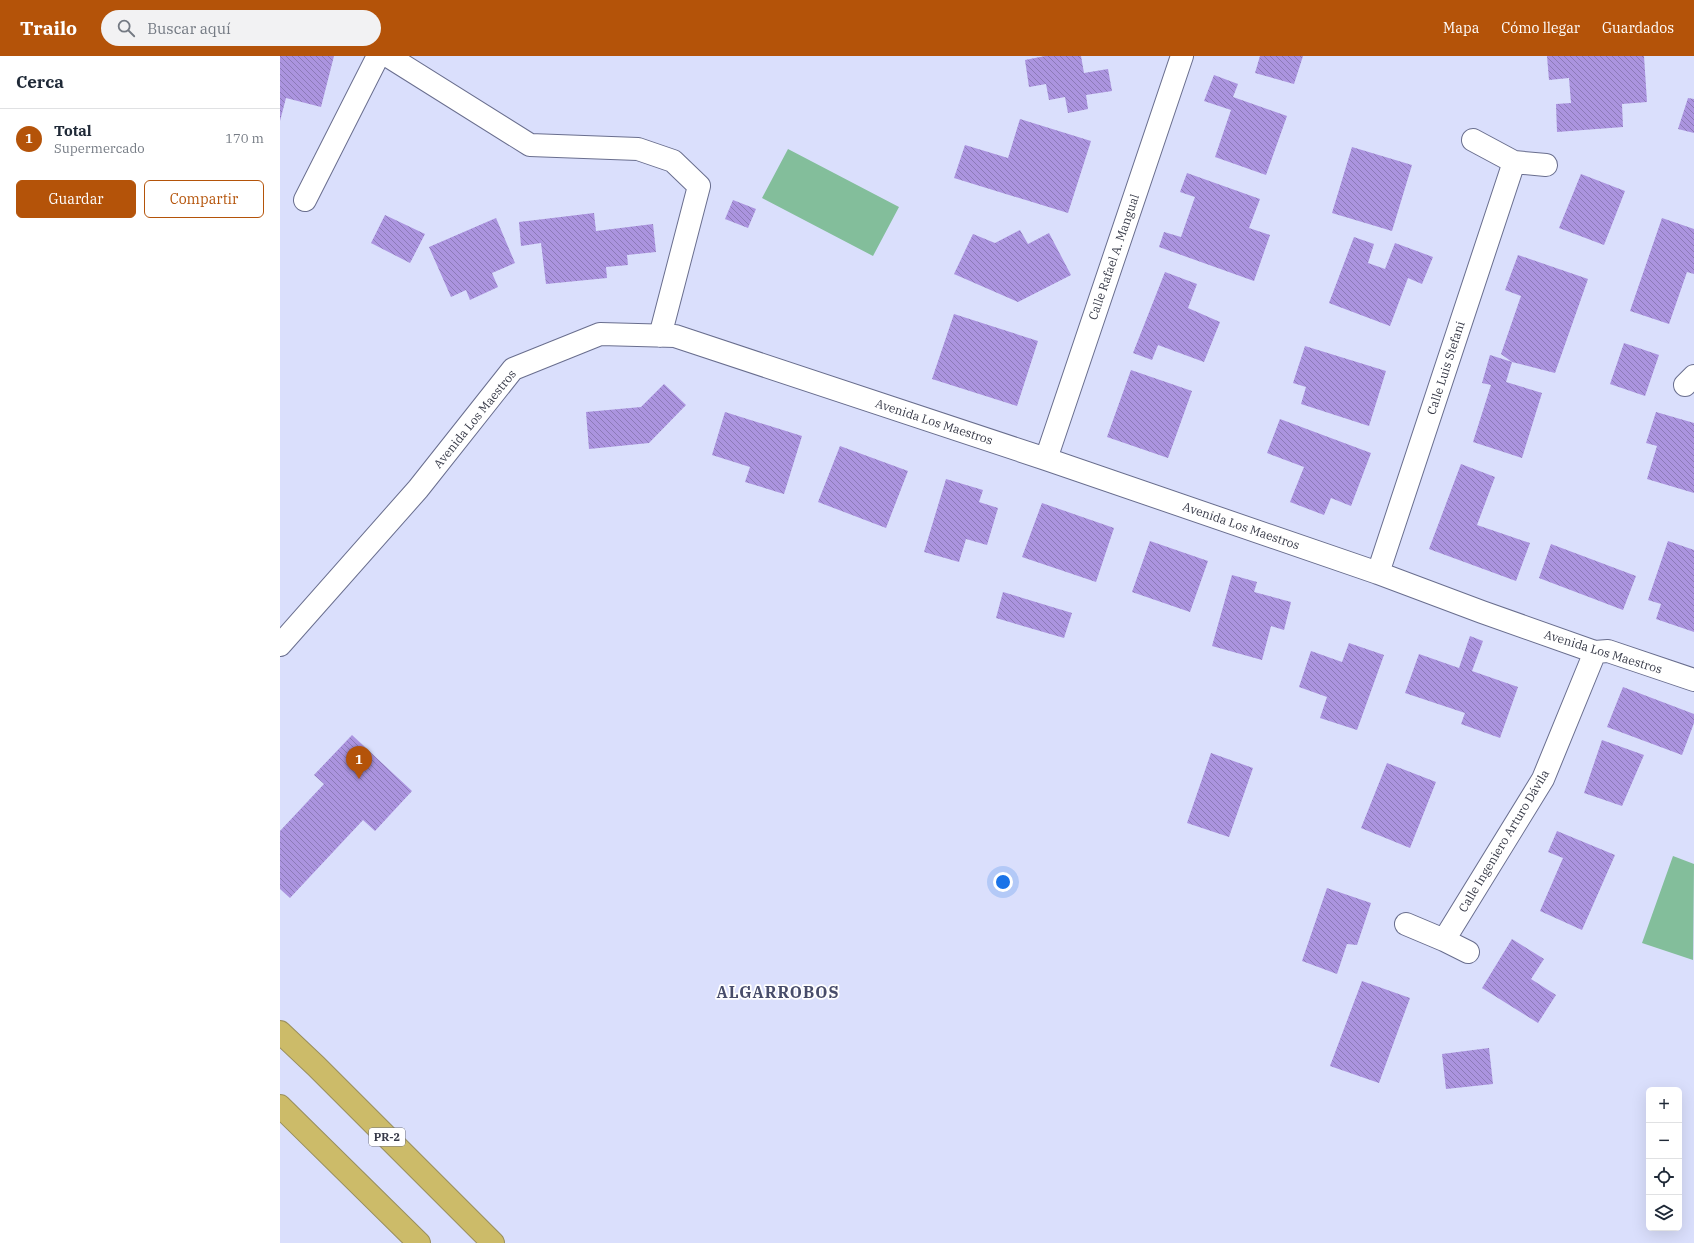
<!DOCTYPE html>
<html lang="es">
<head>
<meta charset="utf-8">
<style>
	body { margin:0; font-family:"IBM Plex Serif",serif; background:#f2f2f3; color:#1f2937 }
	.controls { position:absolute; right:12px; bottom:12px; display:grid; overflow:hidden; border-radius:6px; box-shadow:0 4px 16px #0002 }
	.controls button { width:36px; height:36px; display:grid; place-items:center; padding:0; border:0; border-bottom:1px solid #e0e1e3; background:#fff; color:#1f2937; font:20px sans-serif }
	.you { position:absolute; left:723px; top:826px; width:14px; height:14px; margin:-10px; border:3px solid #fff; border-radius:50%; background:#1a73e8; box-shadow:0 0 0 6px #1a73e833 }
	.badge { display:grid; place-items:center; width:26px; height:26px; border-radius:50%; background:#b45309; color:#fff; font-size:13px; font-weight:700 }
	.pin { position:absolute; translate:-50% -33px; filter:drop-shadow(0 1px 2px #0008) }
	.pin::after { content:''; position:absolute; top:21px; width:14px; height:12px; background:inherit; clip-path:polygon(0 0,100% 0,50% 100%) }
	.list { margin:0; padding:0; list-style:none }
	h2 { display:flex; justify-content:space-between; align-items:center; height:52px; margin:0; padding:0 16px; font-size:17px }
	h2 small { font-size:13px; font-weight:400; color:#747a83 }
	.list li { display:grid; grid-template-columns:26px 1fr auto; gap:12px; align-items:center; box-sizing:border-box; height:60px; padding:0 16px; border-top:1px solid #e0e1e3 }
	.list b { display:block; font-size:15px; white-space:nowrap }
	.list p { margin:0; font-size:13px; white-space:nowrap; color:#747a83 }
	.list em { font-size:13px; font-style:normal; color:#747a83 }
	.actions { display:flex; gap:8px; padding:12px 16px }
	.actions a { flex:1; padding:9px 0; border:1px solid #b45309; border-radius:6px; text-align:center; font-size:14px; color:#b45309 }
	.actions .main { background:#b45309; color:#fff }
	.icon { flex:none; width:22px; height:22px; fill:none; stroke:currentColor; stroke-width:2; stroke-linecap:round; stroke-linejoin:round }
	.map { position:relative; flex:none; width:1414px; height:1187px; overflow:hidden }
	header { display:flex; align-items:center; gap:24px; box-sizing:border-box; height:56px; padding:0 20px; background:#b45309; color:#fff }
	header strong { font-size:19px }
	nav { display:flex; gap:22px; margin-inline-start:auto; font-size:14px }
	.search { width:280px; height:36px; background:#f2f2f3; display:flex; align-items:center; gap:10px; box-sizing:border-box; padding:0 14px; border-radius:22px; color:#747a83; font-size:15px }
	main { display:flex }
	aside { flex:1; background:#fff }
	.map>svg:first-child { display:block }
</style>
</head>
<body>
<header>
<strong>Trailo</strong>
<div class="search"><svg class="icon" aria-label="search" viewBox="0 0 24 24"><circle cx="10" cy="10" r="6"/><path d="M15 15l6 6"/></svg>Buscar aquí</div>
<nav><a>Mapa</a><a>Cómo llegar</a><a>Guardados</a></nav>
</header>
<main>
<aside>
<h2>Cerca<small></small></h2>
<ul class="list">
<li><span class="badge">1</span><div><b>Total</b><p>Supermercado</p></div><em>170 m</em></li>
</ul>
<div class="actions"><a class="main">Guardar</a><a>Compartir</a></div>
</aside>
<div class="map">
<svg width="1414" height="1187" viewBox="0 0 1414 1187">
	<defs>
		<pattern id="building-back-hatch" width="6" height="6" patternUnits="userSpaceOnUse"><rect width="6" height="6" fill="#ab94df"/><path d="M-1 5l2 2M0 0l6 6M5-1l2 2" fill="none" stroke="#8c7ab7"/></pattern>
	</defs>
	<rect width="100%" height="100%" fill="#dadffc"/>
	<path fill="#83be9b" d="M 508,93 L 619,151 L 593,200 L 482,142 Z
		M 1393,800 L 1414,808 L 1413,904 L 1362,887 Z"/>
	<path fill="url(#building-back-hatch)" d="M 0,0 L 54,0 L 41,51 L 6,42 L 0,65 Z
		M 765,0 L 801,0 L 804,17 L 828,13 L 832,35 L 806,39 L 808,53 L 788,57 L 785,41 L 769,44 L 766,28 L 749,31 L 745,4 Z
		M 980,0 L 1023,0 L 1014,28 L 975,17 Z
		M 1267,0 L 1364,0 L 1367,46 L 1342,48 L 1343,71 L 1277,76 L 1276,48 L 1291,47 L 1289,22 L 1269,24 Z
		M 934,19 L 958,28 L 953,41 L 1007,60 L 986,119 L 935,101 L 951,54 L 924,45 Z
		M 1408,42 L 1414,43 L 1414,77 L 1398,73 Z
		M 740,63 L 811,85 L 788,157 L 674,122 L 685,89 L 728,102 Z
		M 1072,91 L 1132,109 L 1112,175 L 1052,157 Z
		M 907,117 L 980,143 L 969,172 L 990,179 L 974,225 L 879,191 L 884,176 L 901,181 L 915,141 L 900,136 Z
		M 1301,118 L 1345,135 L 1324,189 L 1279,172 Z
		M 453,144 L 476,153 L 468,172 L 445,163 Z
		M 314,157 L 316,175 L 373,168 L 376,196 L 347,199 L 348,209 L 326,211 L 327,222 L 266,228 L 261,187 L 241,190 L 239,166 Z
		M 105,159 L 145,178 L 130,207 L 91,187 Z
		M 216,162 L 235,207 L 212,217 L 218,231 L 190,244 L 186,234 L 171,241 L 149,191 Z
		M 1382,162 L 1414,173 L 1414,218 L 1407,216 L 1389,268 L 1350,255 Z
		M 740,174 L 748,188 L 769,177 L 791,219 L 738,246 L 674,218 L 693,178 L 715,187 Z
		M 1074,181 L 1094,188 L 1088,207 L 1105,213 L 1115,187 L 1153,201 L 1142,228 L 1128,222 L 1110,270 L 1049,247 Z
		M 1238,199 L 1308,223 L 1275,317 L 1232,306 L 1221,298 L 1241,240 L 1225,234 Z
		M 885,216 L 917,228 L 908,252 L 940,266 L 924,306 L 878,289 L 872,304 L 853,297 Z
		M 674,258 L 758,285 L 737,350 L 652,323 Z
		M 1344,287 L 1379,299 L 1365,340 L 1330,328 Z
		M 1025,290 L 1106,315 L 1089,370 L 1021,348 L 1026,331 L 1013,327 Z
		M 1210,299 L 1232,306 L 1226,326 L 1262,337 L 1242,402 L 1193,386 L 1211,329 L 1202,327 Z
		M 851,314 L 912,335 L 888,402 L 827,381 Z
		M 384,328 L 406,349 L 369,387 L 309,393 L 306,356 L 361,351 Z
		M 445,356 L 522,380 L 504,438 L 465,426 L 470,411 L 432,399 Z
		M 1376,356 L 1414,367 L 1414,437 L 1367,423 L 1377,390 L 1366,387 Z
		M 1000,363 L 1091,397 L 1071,450 L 1051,442 L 1044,459 L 1010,446 L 1024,411 L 987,397 Z
		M 560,390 L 628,415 L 606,472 L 538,446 Z
		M 1181,408 L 1215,421 L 1197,469 L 1250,487 L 1236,525 L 1149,493 Z
		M 666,423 L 703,434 L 699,446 L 718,452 L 707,489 L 686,483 L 679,506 L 644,496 Z
		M 762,447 L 834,472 L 816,526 L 742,501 Z
		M 870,485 L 928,505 L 910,556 L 852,536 Z
		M 1388,485 L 1414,494 L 1414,576 L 1376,563 L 1381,548 L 1368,544 Z
		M 1271,488 L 1356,520 L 1343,554 L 1259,522 Z
		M 952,519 L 977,526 L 974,536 L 1011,546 L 1004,574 L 991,570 L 982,604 L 932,590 Z
		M 723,536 L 792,557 L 784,582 L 716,562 Z
		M 1190,580 L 1203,585 L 1192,615 L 1238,631 L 1220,682 L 1181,668 L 1185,657 L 1125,637 L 1139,598 L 1179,612 Z
		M 1069,587 L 1104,599 L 1077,674 L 1040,662 L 1047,641 L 1019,631 L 1031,595 L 1062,606 Z
		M 1343,631 L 1414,658 L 1414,667 L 1402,699 L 1327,671 Z
		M 72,679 L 132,735 L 95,775 L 83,764 L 10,842 L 0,833 L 0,775 L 44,728 L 34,719 Z
		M 1322,684 L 1364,699 L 1342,750 L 1304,737 Z
		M 931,697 L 973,712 L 949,781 L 907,767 Z
		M 1107,707 L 1156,726 L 1130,792 L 1081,772 Z
		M 1277,775 L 1335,799 L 1302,874 L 1260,855 L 1283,802 L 1268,796 Z
		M 1047,832 L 1091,847 L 1077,889 L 1067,888 L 1057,918 L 1022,905 Z
		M 1232,883 L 1264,903 L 1251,923 L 1276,939 L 1258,967 L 1202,932 Z
		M 1082,925 L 1130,942 L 1099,1027 L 1050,1010 Z
		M 1209,992 L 1213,1028 L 1166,1033 L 1162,998 Z"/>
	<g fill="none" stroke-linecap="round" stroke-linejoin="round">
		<g stroke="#696e8e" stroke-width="24">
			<path id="street" d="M 108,0 L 250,89 L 358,93 L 393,105 L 419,130 L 380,280
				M 1193,84 L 1234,106 L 1266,109
				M 25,144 L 98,0
				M 1405,329 L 1414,320
				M 766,403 L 902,0
				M 1098,517 L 1234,106
				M 0,589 L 138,433 L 233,313 L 320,278 L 395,280 L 766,403 L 1098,517 L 1202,556 L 1315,596 L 1328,595 L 1414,624
				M 1126,868 L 1164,884 L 1263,723 L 1315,596
				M 1164,884 L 1188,896"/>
		</g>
		<g stroke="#988e5d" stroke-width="24">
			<path id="highway" d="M 0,976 L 36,1010 L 213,1187
				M 0,1050 L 139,1187"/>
		</g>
		<use href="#street" stroke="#fff" stroke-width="22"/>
		<use href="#highway" stroke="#ccbb69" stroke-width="22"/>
	</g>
	<g text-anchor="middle" stroke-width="3.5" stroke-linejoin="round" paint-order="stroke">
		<rect fill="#fff" stroke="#73757f" stroke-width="1" x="89" y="1072" width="36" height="18" rx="3"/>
		<g font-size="11" font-weight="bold" fill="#373a48">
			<text x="107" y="1085">PR-2</text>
		</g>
		<g font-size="12" fill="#373a48" stroke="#fff">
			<text transform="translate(834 201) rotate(-71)" y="4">Calle Rafael A. Mangual</text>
			<text transform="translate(1166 312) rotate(-72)" y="4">Calle Luis Stefani</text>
			<text transform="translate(195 363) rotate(-51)" y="4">Avenida Los Maestros</text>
			<text transform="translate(654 366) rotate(18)" y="4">Avenida Los Maestros</text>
			<text transform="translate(961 470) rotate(19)" y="4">Avenida Los Maestros</text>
			<text transform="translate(1323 596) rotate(17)" y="4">Avenida Los Maestros</text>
			<text transform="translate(1224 785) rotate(-59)" y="4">Calle Ingeniero Arturo Dávila</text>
		</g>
		<g font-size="16" font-weight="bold" letter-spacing="1" fill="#474c6a" stroke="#fff">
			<text x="498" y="942">ALGARROBOS</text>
		</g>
	</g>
</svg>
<div class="controls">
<button>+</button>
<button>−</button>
<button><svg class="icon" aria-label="locate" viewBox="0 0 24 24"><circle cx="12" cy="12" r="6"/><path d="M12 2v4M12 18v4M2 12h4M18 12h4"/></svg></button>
<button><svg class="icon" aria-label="layers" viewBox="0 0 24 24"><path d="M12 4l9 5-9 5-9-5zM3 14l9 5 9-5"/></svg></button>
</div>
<div class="you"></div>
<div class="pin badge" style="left:79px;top:723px">1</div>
</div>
</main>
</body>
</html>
